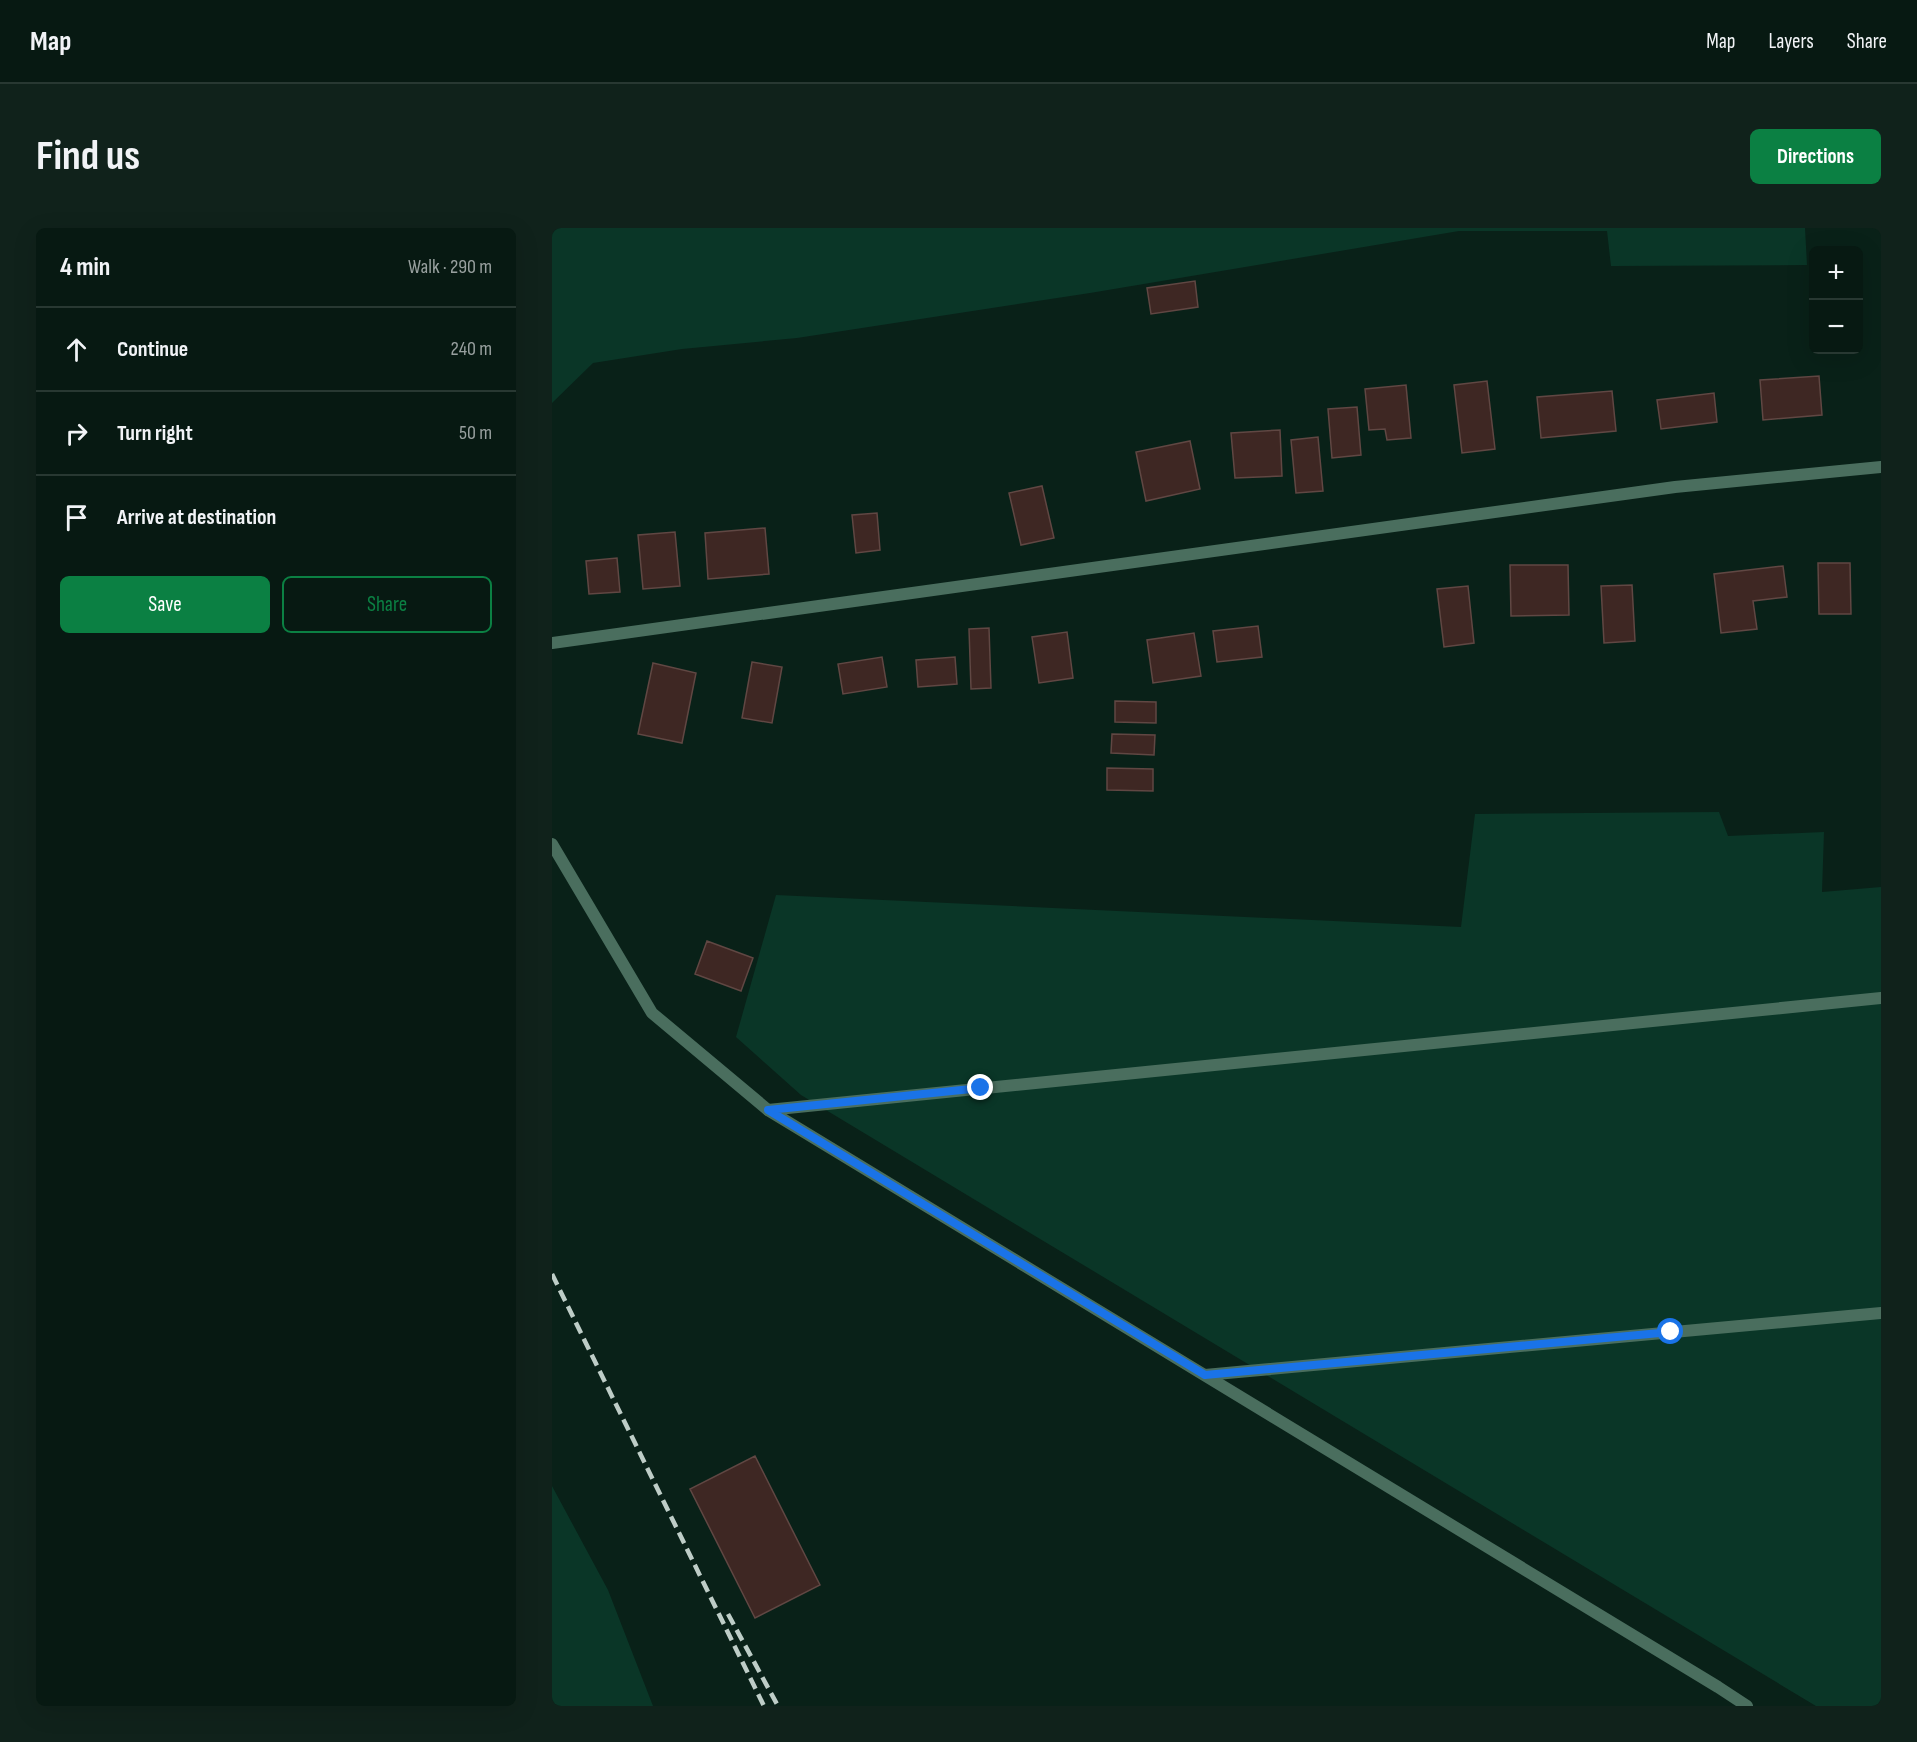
<!DOCTYPE html>
<html lang="en">
<head>
<meta charset="utf-8">
<style>
	body { margin:0; font-family:"Sofia Sans Condensed",sans-serif; background:#10221b; color:#f1f3f6 }
	.controls { position:absolute; right:18px; top:18px; display:grid; overflow:hidden; border-radius:9px; box-shadow:0 6px 24px #0002 }
	.controls button { width:54px; height:54px; display:grid; place-items:center; padding:0; border:0; border-bottom:2px solid #283832; background:#071912; color:#f1f3f6; font:30px sans-serif }
	.stop { position:absolute; width:18px; height:18px; margin:-14px; border:4px solid #1a73e8; border-radius:50%; background:#fff }
	.stop.end { background:#1a73e8; border-color:#fff; box-shadow:0 2px 6px #0008 }
	.list { margin:0; padding:0; list-style:none }
	h2 { display:flex; justify-content:space-between; align-items:center; height:78px; margin:0; padding:0 24px; font-size:26px }
	h2 small { font-size:20px; font-weight:400; color:#98a09f }
	.list li { display:grid; grid-template-columns:39px 1fr auto; gap:18px; align-items:center; box-sizing:border-box; height:84px; padding:0 24px; border-top:2px solid #283832 }
	.list b { display:block; font-size:22px; white-space:nowrap }
	.list em { font-size:20px; font-style:normal; color:#98a09f }
	.actions { display:flex; gap:12px; padding:18px 24px }
	.actions a { flex:1; padding:14px 0; border:2px solid #0b8043; border-radius:9px; text-align:center; font-size:21px; color:#0b8043 }
	.actions .main { background:#0b8043; color:#fff }
	.icon { flex:none; width:33px; height:33px; fill:none; stroke:currentColor; stroke-width:2; stroke-linecap:round; stroke-linejoin:round }
	.map { position:relative; flex:none; width:1329px; height:1478px; overflow:hidden; border-radius:9px }
	header { display:flex; align-items:center; gap:36px; box-sizing:border-box; height:84px; padding:0 30px; background:#071912; border-bottom:2px solid #283832 }
	header strong { font-size:28px }
	nav { display:flex; gap:33px; margin-inline-start:auto; font-size:21px }
	.intro { display:flex; align-items:center; justify-content:space-between; box-sizing:border-box; height:144px; padding:0 36px }
	h1 { margin:0; font-size:42px }
	.button { padding:15px 27px; border-radius:9px; background:#0b8043; color:#fff; font-size:21px; font-weight:700 }
	main { display:flex; gap:36px; padding:0 36px }
	aside { flex:1; background:#071912; border-radius:9px; box-shadow:0 6px 24px #0002 }
	.map>svg:first-child { display:block }
</style>
</head>
<body>
<header>
<strong>Map</strong>
<nav><a>Map</a><a>Layers</a><a>Share</a></nav>
</header>
<div class="intro"><h1>Find us</h1><a class="button">Directions</a></div>
<main>
<aside>
<h2>4 min<small>Walk · 290 m</small></h2>
<ul class="list">
<li><svg class="icon" aria-label="ahead" viewBox="0 0 24 24"><path d="M12 20V5M6 11l6-6 6 6"/></svg><div><b>Continue</b></div><em>240 m</em></li>
<li><svg class="icon" aria-label="right" viewBox="0 0 24 24"><path d="M7 20v-9h11M14 6l5 5-5 5"/></svg><div><b>Turn right</b></div><em>50 m</em></li>
<li><svg class="icon" aria-label="arrive" viewBox="0 0 24 24"><path d="M6 21V4h12l-3 4 3 4H6"/></svg><div><b>Arrive at destination</b></div></li>
</ul>
<div class="actions"><a class="main">Save</a><a>Share</a></div>
</aside>
<div class="map">
<svg width="1329" height="1478" viewBox="0 0 1329 1478">
	<rect width="100%" height="100%" fill="#092118"/>
	<path fill="#0a3627" d="M 0,0 L 1253,0 L 1255,37 L 1059,38 L 1055,3 L 907,3 L 538,65 L 245,110 L 130,121 L 41,135 L 0,175 Z
		M 1167,584 L 1176,608 L 1272,604 L 1270,664 L 1329,659 L 1329,1478 L 1264,1478 L 249,867 L 184,809 L 224,667 L 909,699 L 923,586 Z
		M 0,1258 L 56,1362 L 101,1478 L 0,1478 Z"/>
	<path fill="#3e2723" stroke="#604743" stroke-width="1.5" d="M 643,53 L 646,79 L 599,86 L 595,60 Z
		M 1267,148 L 1270,187 L 1211,192 L 1208,152 Z
		M 935,153 L 943,221 L 910,225 L 902,157 Z
		M 854,157 L 859,210 L 835,212 L 833,201 L 817,202 L 813,161 Z
		M 1060,163 L 1064,203 L 989,210 L 985,169 Z
		M 1162,165 L 1165,194 L 1109,201 L 1105,172 Z
		M 805,179 L 809,227 L 780,230 L 776,181 Z
		M 728,202 L 730,248 L 683,250 L 679,205 Z
		M 766,209 L 771,263 L 744,265 L 739,212 Z
		M 638,213 L 648,261 L 594,273 L 584,224 Z
		M 490,258 L 502,310 L 469,317 L 457,265 Z
		M 325,285 L 328,322 L 304,325 L 300,287 Z
		M 213,300 L 217,346 L 156,351 L 153,305 Z
		M 123,304 L 128,358 L 91,361 L 86,307 Z
		M 65,330 L 68,364 L 37,366 L 34,333 Z
		M 1266,335 L 1298,335 L 1299,386 L 1267,386 Z
		M 958,337 L 1016,337 L 1017,387 L 959,388 Z
		M 1231,338 L 1235,369 L 1201,373 L 1205,401 L 1169,405 L 1162,346 Z
		M 1080,357 L 1083,413 L 1052,415 L 1049,358 Z
		M 916,358 L 922,415 L 892,419 L 885,361 Z
		M 706,398 L 710,429 L 665,434 L 661,403 Z
		M 437,400 L 439,460 L 419,461 L 417,401 Z
		M 515,404 L 521,450 L 487,455 L 480,409 Z
		M 642,405 L 649,448 L 601,455 L 595,412 Z
		M 330,429 L 335,459 L 291,466 L 286,436 Z
		M 403,429 L 405,456 L 366,459 L 364,432 Z
		M 200,434 L 230,439 L 220,495 L 190,490 Z
		M 101,435 L 144,445 L 130,515 L 86,506 Z
		M 563,473 L 604,474 L 604,495 L 563,494 Z
		M 560,506 L 603,507 L 602,527 L 559,525 Z
		M 555,540 L 601,541 L 601,563 L 555,562 Z
		M 155,713 L 201,730 L 189,763 L 143,746 Z
		M 203,1228 L 268,1357 L 203,1390 L 138,1261 Z"/>
	<g fill="none" stroke-linecap="round" stroke-linejoin="round">
		<path stroke="#4a6e5e" stroke-width="12" d="M 216,882 L 1329,770
			M 653,1147 L 1329,1085"/>
		<path stroke="#4a6e5e" stroke-width="12" d="M 0,415 L 1123,259 L 1329,239
			M 0,616 L 100,785 L 216,882 L 1166,1459 L 1195,1478"/>
		<path stroke="#becdc7" stroke-width="4.5" stroke-dasharray="12 6" stroke-linecap="butt" d="M 0,1046 L 212,1478
			M 176,1386 L 226,1478"/>
	</g>
	<g fill="none" stroke-linecap="round" stroke-linejoin="round">
		<path stroke="#1a73e8" stroke-width="8" d="M 429,860 L 216,882 L 653,1147 L 1119,1104"/>
	</g>
</svg>
<div class="controls">
<button>+</button>
<button>−</button>
</div>
<div class="stop" style="left:1119px;top:1104px"></div>
<div class="stop end" style="left:429px;top:860px"></div>
</div>
</main>
</body>
</html>
